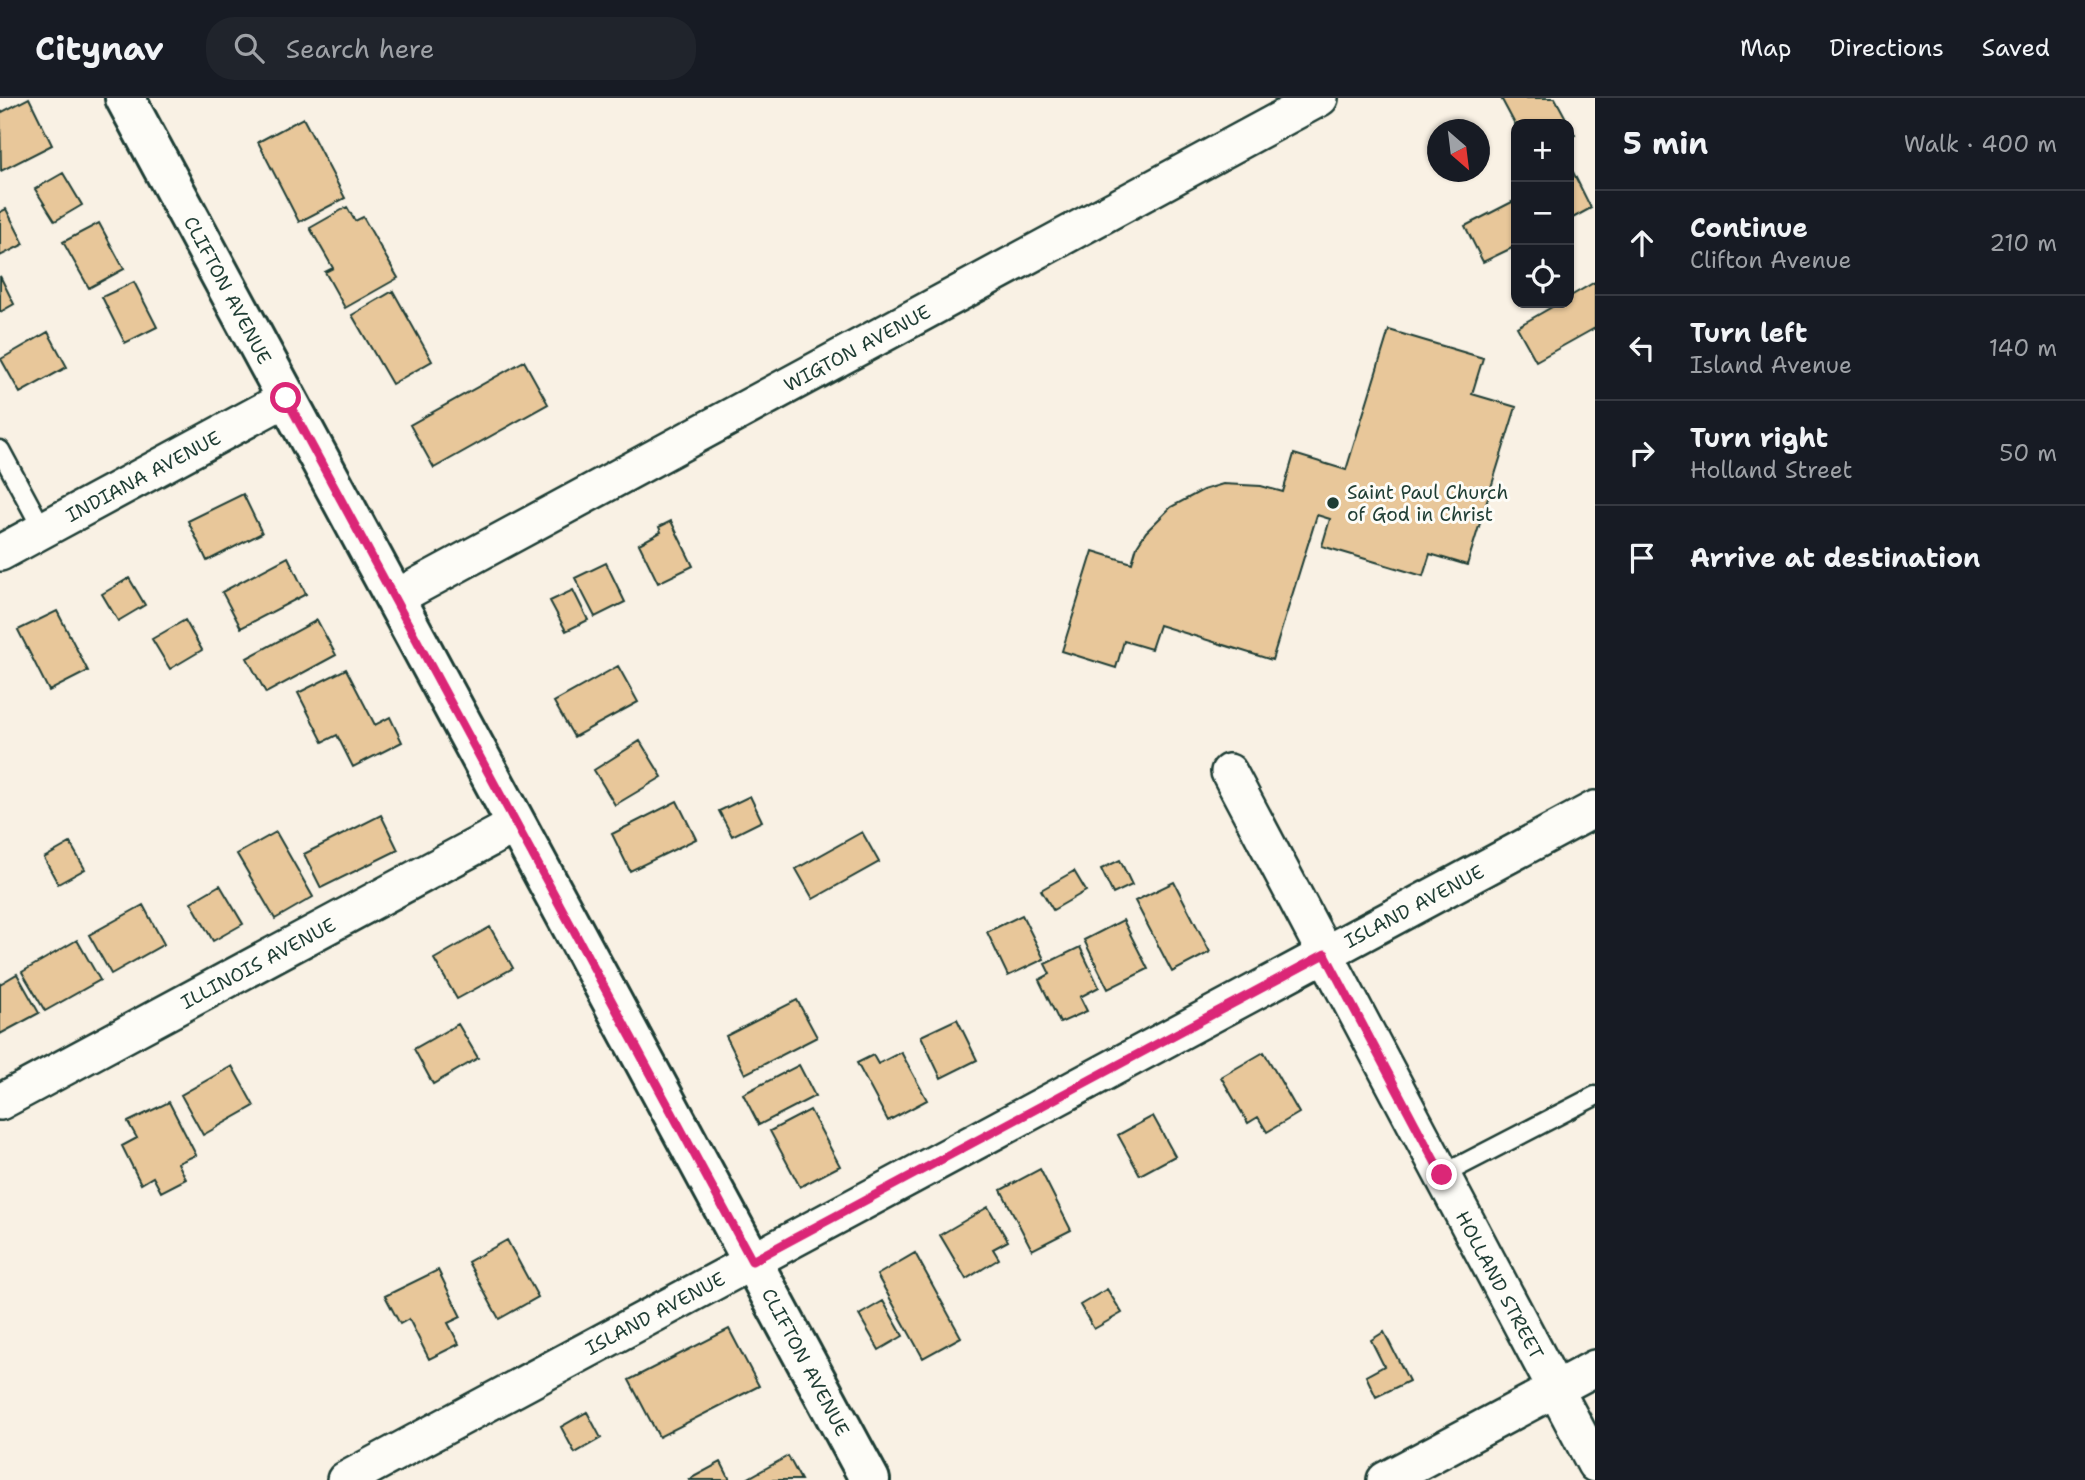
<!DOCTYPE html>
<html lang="en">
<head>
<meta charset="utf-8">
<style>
	body { margin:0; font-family:"Shantell Sans",sans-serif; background:#20242c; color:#f1f3f6 }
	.controls { position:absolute; right:21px; top:21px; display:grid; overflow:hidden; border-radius:14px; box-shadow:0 2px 5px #0004 }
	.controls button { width:63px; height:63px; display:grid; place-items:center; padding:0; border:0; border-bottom:2px solid #363941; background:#171b24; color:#f1f3f6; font:35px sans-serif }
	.compass { position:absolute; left:1427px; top:21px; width:63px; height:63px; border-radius:50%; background:#171b24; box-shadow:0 2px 5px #0004; rotate:152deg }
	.stop { position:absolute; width:21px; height:21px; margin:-16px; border:5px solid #db2777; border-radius:50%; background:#fff }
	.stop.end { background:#db2777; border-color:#fff; box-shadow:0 2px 7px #0008 }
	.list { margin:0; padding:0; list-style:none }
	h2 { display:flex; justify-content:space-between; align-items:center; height:91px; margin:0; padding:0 28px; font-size:30px }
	h2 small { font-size:23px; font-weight:400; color:#9ea1a6 }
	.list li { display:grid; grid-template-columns:46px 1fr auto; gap:21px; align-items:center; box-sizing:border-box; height:105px; padding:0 28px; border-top:2px solid #363941 }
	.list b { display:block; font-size:26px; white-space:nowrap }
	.list p { margin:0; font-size:23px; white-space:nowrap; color:#9ea1a6 }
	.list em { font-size:23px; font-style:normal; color:#9ea1a6 }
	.icon { flex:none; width:38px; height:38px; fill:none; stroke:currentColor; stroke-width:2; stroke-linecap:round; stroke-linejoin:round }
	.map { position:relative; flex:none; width:1595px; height:1382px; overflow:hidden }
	header { display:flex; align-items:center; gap:42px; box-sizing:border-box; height:98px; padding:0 35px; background:#171b24; border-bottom:2px solid #363941 }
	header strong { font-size:33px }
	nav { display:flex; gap:38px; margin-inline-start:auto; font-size:24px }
	.search { width:490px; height:63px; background:#20242c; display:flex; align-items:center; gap:18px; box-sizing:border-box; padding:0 24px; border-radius:28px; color:#9ea1a6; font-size:26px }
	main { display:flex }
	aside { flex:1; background:#171b24 }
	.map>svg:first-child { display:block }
</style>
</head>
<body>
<header>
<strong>Citynav</strong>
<div class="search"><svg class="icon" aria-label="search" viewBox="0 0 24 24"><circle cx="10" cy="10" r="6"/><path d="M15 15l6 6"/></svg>Search here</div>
<nav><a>Map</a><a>Directions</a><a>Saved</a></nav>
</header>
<main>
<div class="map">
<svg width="1595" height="1382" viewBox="0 0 1595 1382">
	<rect width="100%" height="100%" fill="#f9f1e4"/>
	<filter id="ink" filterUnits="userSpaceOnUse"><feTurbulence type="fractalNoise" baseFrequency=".0143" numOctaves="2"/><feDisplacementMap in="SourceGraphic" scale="14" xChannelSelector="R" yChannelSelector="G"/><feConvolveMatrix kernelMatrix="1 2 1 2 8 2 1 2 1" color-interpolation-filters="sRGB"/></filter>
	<g filter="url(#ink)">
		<path fill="#e8c79a" stroke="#1f3d34" stroke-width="2" d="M 29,0 L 52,47 L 1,73 L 0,15 Z
			M 1501,0 L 1555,0 L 1575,37 L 1569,40 L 1569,26 L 1516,26 L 1516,28 Z
			M 303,20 L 345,100 L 299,124 L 258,44 Z
			M 1573,74 L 1591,110 L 1569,122 L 1569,76 Z
			M 63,75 L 82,107 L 55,123 L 35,91 Z
			M 1516,102 L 1516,148 L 1483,164 L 1465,128 Z
			M 347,109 L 355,123 L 363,119 L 398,180 L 345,210 L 325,174 L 333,170 L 310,130 Z
			M 6,111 L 24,146 L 0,158 L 0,114 Z
			M 99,125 L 124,171 L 89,190 L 63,144 Z
			M 0,178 L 14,206 L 0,214 Z
			M 134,184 L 157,229 L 125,245 L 102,199 Z
			M 1595,184 L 1595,230 L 1536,263 L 1517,229 L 1559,205 L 1569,205 L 1569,199 Z
			M 393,193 L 432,263 L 392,286 L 352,217 Z
			M 1389,232 L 1483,260 L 1472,296 L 1516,309 L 1467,467 L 1430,456 L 1423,478 L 1322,448 L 1330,421 L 1317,417 L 1272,562 L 1159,527 L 1151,551 L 1124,543 L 1116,570 L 1062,553 L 1093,453 L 1132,465 L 1137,448 L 1146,434 L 1171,409 L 1203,392 L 1223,386 L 1261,388 L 1283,394 L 1294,356 L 1346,372 Z
			M 48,234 L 67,269 L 20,295 L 1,261 Z
			M 524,263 L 548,306 L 434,370 L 410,327 Z
			M 243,396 L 262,435 L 207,463 L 188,423 Z
			M 671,423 L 693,468 L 658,485 L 639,446 L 661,434 L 659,429 Z
			M 288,459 L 306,496 L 241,530 L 222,494 Z
			M 606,465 L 625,504 L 595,519 L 575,480 Z
			M 129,480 L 145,507 L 118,523 L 102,496 Z
			M 573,492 L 588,522 L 566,533 L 550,503 Z
			M 57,513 L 88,573 L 49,593 L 18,532 Z
			M 185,522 L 202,552 L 170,571 L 152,541 Z
			M 317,522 L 336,557 L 266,595 L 247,560 Z
			M 618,568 L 638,604 L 574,639 L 554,604 Z
			M 346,571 L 375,627 L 390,619 L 402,644 L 353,669 L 337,637 L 323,644 L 298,595 Z
			M 640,643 L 662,679 L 615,707 L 594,672 Z
			M 750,698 L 762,723 L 732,738 L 719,713 Z
			M 677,703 L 696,741 L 630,773 L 612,736 Z
			M 381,717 L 398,752 L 321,790 L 304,756 Z
			M 276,734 L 313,799 L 275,821 L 237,756 Z
			M 862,734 L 879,764 L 813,801 L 796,771 Z
			M 70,745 L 85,771 L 58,786 L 44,760 Z
			M 1120,762 L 1132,787 L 1113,796 L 1101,771 Z
			M 1074,773 L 1086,793 L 1053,812 L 1041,792 Z
			M 1174,784 L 1210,854 L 1172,874 L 1135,803 Z
			M 220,787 L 243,826 L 213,843 L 191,804 Z
			M 143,807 L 164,846 L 111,876 L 89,837 Z
			M 1022,817 L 1044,861 L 1008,878 L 987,834 Z
			M 1123,822 L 1148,871 L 1108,891 L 1084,842 Z
			M 490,829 L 513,870 L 457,901 L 434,861 Z
			M 77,842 L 100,882 L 45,913 L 22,874 Z
			M 1080,849 L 1099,889 L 1080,899 L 1087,913 L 1060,925 L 1039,882 L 1050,876 L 1045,866 Z
			M 17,876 L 39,915 L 0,936 L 0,886 Z
			M 797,902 L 817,939 L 745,976 L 726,938 Z
			M 957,921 L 977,962 L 941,980 L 921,938 Z
			M 458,926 L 478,960 L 433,986 L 414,951 Z
			M 901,954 L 927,1002 L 888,1023 L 857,965 L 873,957 L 878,966 Z
			M 1264,954 L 1299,1015 L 1267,1034 L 1258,1019 L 1248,1025 L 1221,979 Z
			M 799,967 L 815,998 L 759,1027 L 743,996 Z
			M 232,968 L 254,1008 L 203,1037 L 181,997 Z
			M 169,1004 L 196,1057 L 178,1065 L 186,1081 L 161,1094 L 153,1079 L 141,1086 L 122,1048 L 137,1040 L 128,1024 Z
			M 810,1012 L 840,1068 L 800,1089 L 770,1033 Z
			M 1153,1018 L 1175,1058 L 1140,1077 L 1118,1037 Z
			M 1040,1071 L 1071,1132 L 1032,1152 L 1001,1092 Z
			M 988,1109 L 1008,1143 L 993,1151 L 999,1161 L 966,1181 L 940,1137 Z
			M 507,1142 L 538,1199 L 499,1221 L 468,1164 Z
			M 915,1155 L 961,1239 L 923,1260 L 877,1177 Z
			M 438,1172 L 461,1219 L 448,1225 L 459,1246 L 429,1261 L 409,1221 L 400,1226 L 385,1198 Z
			M 1107,1191 L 1122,1215 L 1094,1231 L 1080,1207 Z
			M 883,1203 L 903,1238 L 879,1252 L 859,1217 Z
			M 729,1231 L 759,1288 L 659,1339 L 629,1282 Z
			M 1384,1234 L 1409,1283 L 1376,1299 L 1366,1278 L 1384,1268 L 1371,1242 Z
			M 587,1314 L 601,1340 L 575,1355 L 561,1329 Z
			M 788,1358 L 801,1382 L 745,1382 Z
			M 721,1364 L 730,1382 L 688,1382 Z"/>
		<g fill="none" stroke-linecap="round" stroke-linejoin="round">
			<g stroke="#1f3d34" stroke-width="23">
				<path id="lane" d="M 0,352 L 43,432
					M 1442,1077 L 1595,998"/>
			</g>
			<g stroke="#1f3d34" stroke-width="40">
				<path id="street" d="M 0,455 L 287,300
					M 395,500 L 1320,0
					M 1229,674 L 1595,1366
					M 0,1004 L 517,726
					M 345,1382 L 1595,711
					M 1385,1382 L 1595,1270"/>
			</g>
			<g stroke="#1f3d34" stroke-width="44">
				<path id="secondary" d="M 125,0 L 870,1382"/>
			</g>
			<use href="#lane" stroke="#fdfcf7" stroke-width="18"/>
			<use href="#street" stroke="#fdfcf7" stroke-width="35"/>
			<use href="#secondary" stroke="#fdfcf7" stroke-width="38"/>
		</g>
	</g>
	<g fill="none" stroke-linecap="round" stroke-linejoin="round" filter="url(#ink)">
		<path stroke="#db2777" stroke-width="9" d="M 286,300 L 752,1163 L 1325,856 L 1442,1077"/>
	</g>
	<circle fill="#1f3d34" stroke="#fdfcf7" stroke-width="2.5" cx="1333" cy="405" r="7"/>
	<g text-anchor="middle" stroke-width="6" stroke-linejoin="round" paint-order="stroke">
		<g font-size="19" fill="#1f3d34" stroke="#fdfcf7">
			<text transform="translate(228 192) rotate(62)" y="7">CLIFTON AVENUE</text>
			<text transform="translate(857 250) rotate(-28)" y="7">WIGTON AVENUE</text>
			<text transform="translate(143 378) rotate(-28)" y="7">INDIANA AVENUE</text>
			<text transform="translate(1414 808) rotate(-28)" y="7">ISLAND AVENUE</text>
			<text transform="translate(258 865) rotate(-28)" y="7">ILLINOIS AVENUE</text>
			<text transform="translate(1500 1187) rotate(62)" y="7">HOLLAND STREET</text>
			<text transform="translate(655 1215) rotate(-28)" y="7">ISLAND AVENUE</text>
			<text transform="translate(806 1264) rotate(62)" y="7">CLIFTON AVENUE</text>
		</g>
		<g font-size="19" fill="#1f3d34" stroke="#fdfcf7" text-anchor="start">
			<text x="1347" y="401">Saint Paul Church<tspan x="1347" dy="22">of God in Christ</tspan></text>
		</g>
	</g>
</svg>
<div class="controls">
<button>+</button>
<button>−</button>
<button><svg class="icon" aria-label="locate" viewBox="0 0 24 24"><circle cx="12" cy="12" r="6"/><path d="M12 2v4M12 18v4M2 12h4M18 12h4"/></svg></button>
</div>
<svg class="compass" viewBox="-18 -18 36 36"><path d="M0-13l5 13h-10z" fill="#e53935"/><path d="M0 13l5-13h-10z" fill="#9ea1a6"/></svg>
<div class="stop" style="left:286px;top:300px"></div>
<div class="stop end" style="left:1442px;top:1077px"></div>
</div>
<aside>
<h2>5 min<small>Walk · 400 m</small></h2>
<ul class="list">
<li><svg class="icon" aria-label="ahead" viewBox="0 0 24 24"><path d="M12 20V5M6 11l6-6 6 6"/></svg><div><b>Continue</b><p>Clifton Avenue</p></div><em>210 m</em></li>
<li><svg class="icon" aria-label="left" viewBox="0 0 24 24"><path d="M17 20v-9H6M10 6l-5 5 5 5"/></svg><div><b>Turn left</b><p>Island Avenue</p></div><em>140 m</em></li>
<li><svg class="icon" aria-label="right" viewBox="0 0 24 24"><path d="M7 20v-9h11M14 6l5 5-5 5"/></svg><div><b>Turn right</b><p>Holland Street</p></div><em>50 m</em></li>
<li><svg class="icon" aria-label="arrive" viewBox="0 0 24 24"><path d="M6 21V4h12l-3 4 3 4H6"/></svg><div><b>Arrive at destination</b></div></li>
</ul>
</aside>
</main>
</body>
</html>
